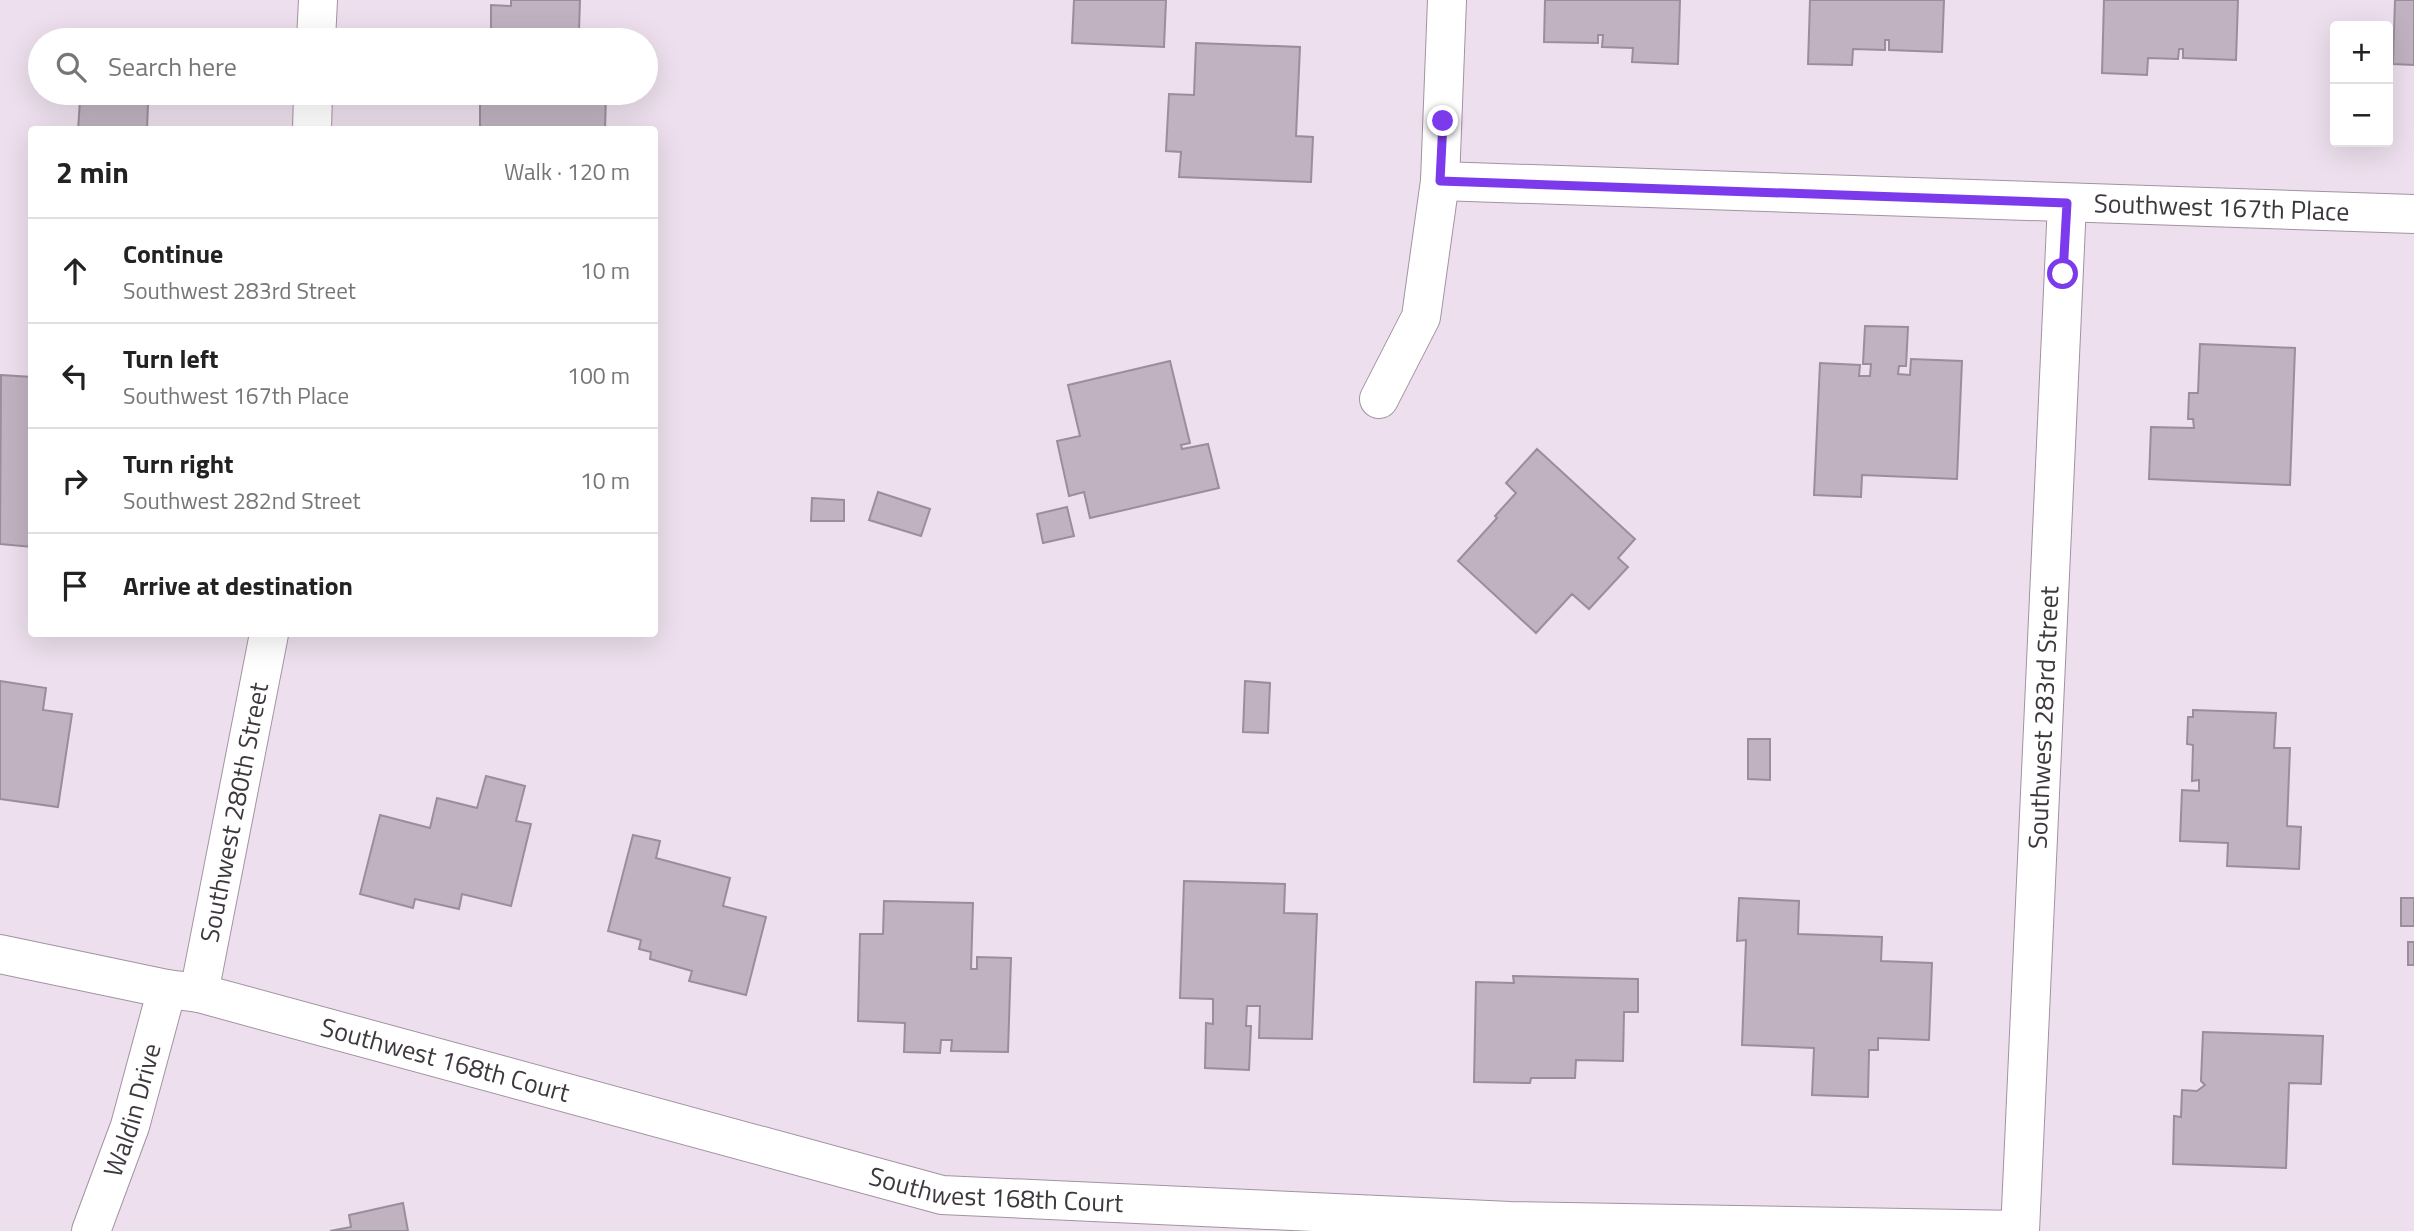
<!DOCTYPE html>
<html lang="en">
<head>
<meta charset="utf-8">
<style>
	body { margin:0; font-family:"Titillium Web",sans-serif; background:#f2f2f2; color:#222 }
	.controls { position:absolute; right:21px; top:21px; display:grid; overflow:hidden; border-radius:7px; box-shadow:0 7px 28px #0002 }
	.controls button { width:63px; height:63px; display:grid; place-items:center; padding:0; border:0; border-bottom:2px solid #e0e0e0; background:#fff; color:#222; font:35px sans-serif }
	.stop { position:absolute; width:21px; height:21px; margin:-16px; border:5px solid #7c3aed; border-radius:50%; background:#fff }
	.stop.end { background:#7c3aed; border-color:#fff; box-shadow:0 2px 7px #0008 }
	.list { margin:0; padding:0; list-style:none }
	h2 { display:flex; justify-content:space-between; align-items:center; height:91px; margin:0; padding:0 28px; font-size:30px }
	h2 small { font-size:23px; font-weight:400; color:#767676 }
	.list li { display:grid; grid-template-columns:46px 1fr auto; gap:21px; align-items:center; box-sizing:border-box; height:105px; padding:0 28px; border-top:2px solid #e0e0e0 }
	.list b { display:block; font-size:26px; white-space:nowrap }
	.list p { margin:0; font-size:23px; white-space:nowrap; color:#767676 }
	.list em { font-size:23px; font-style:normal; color:#767676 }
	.icon { flex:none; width:38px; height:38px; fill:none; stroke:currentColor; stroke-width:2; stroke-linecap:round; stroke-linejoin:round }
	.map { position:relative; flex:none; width:2414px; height:1231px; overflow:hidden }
	.search { position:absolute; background:#fff; box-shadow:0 7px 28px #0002; left:28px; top:28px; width:630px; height:77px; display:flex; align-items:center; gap:18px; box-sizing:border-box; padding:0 24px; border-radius:38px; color:#767676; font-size:26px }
	.panel { position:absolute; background:#fff; box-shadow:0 7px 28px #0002; left:28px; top:126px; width:630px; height:511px; border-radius:7px }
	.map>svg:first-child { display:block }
</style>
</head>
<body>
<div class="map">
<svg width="2414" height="1231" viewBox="0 0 2414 1231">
	<rect width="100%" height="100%" fill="#eddfed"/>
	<path fill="#c0b2c0" stroke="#9b8d9b" stroke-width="2" d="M 511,0 L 580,0 L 579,31 L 608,33 L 608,40 L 491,40 L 491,5 L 511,6 Z
		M 1074,0 L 1166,0 L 1164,47 L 1072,43 Z
		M 1545,0 L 1680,0 L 1678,64 L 1632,62 L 1633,48 L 1602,47 L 1603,35 L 1598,35 L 1598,43 L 1544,42 Z
		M 1810,0 L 1944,0 L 1942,52 L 1889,50 L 1889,40 L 1885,40 L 1885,50 L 1853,49 L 1852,65 L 1808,64 Z
		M 2104,0 L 2238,0 L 2236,60 L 2183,58 L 2183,49 L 2179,49 L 2178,59 L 2148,58 L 2147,75 L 2102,73 Z
		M 2395,0 L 2414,0 L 2414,65 L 2393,64 Z
		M 1196,43 L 1300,47 L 1296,136 L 1313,137 L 1311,182 L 1179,177 L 1181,152 L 1166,151 L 1169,94 L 1194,95 Z
		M 512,93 L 606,93 L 605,130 L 480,130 L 480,103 L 512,104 Z
		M 80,100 L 148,104 L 147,130 L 78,130 Z
		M 1865,326 L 1908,327 L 1906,366 L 1899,366 L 1898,374 L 1910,375 L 1911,359 L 1962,361 L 1957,479 L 1862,475 L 1861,497 L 1814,495 L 1820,363 L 1860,365 L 1859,376 L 1870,376 L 1871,364 L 1863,364 Z
		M 2200,344 L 2295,348 L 2290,485 L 2149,479 L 2151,427 L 2194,428 L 2193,419 L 2188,419 L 2189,393 L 2198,393 Z
		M 1170,361 L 1190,443 L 1181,445 L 1182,449 L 1208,444 L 1219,488 L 1090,518 L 1084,492 L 1069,496 L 1057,441 L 1080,436 L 1068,385 Z
		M 1,375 L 32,377 L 32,547 L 0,544 Z
		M 1537,449 L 1635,539 L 1618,558 L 1628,567 L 1589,609 L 1572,594 L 1536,633 L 1458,561 L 1497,518 L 1495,516 L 1516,493 L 1506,483 Z
		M 878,492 L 930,509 L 921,536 L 869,520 Z
		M 812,498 L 844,500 L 844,521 L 811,521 Z
		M 1067,507 L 1074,536 L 1043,543 L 1037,514 Z
		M 0,681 L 46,688 L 43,710 L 72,714 L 58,807 L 0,799 Z
		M 1245,681 L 1270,683 L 1268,733 L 1243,732 Z
		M 2193,710 L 2276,713 L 2274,748 L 2290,748 L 2287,826 L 2301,827 L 2299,869 L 2227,866 L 2228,843 L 2180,841 L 2182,790 L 2199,791 L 2199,780 L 2192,781 L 2193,745 L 2187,744 L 2188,717 L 2193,717 Z
		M 1748,739 L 1770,739 L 1770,780 L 1748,779 Z
		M 486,776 L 525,786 L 516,821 L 531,824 L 511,906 L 462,894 L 459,909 L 415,899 L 413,908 L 360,894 L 380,815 L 430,828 L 437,798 L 477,808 Z
		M 633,835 L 660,841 L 656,858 L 730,878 L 723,906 L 766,917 L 746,995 L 689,981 L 692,971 L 650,959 L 651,952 L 639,949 L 641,940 L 608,931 Z
		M 1184,881 L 1285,884 L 1284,913 L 1317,914 L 1312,1039 L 1259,1038 L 1260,1006 L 1247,1006 L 1246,1026 L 1251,1026 L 1249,1070 L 1205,1068 L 1206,1023 L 1213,1024 L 1213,999 L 1180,998 Z
		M 1739,898 L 1799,901 L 1798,934 L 1882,937 L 1881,961 L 1932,963 L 1929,1040 L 1878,1038 L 1878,1050 L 1869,1050 L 1868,1097 L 1812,1095 L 1814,1048 L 1742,1045 L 1746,940 L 1737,941 Z
		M 2401,898 L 2414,898 L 2414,926 L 2401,926 Z
		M 884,901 L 973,903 L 971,969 L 977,969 L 977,957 L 1011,958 L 1008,1052 L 951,1051 L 952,1040 L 941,1040 L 940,1053 L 904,1052 L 905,1023 L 858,1021 L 860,934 L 883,934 Z
		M 2408,942 L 2414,942 L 2414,965 L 2408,965 Z
		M 1513,976 L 1638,979 L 1638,1012 L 1624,1012 L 1623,1061 L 1576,1060 L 1575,1078 L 1531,1078 L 1530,1083 L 1474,1082 L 1476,982 L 1514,983 Z
		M 2203,1032 L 2323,1036 L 2321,1084 L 2289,1083 L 2286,1168 L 2173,1164 L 2174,1116 L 2181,1117 L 2182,1090 L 2197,1091 L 2205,1085 L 2201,1081 Z
		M 403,1203 L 408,1231 L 330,1231 L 351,1227 L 349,1215 Z"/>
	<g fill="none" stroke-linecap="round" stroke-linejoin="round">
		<g stroke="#a193a1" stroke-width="40">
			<g id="minor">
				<path d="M 316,40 L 318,0"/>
				<path d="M 312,130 L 313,93"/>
				<path id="s1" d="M 1440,181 L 2414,214"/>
				<path d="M 1379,399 L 1421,317 L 1440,181 L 1447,0"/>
				<path id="s2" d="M 0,954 L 167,989 L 199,993 L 942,1195 L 1510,1221 L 2020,1230"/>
				<path id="s3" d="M 199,993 L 269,634"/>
				<path id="s4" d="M 91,1231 L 130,1126 L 167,989"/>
				<path id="s5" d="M 2020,1231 L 2067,203"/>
			</g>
		</g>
		<use href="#minor" stroke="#fff" stroke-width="38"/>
	</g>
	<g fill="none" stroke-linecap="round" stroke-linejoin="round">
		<path stroke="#7c3aed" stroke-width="9" d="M 1443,121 L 1440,181 L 2067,203 L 2063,274"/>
	</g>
	<g text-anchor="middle" stroke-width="5" stroke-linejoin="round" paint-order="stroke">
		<g font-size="26" fill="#3d383d" stroke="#fbecfb">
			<text dy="9" stroke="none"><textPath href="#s1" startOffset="782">Southwest 167th Place</textPath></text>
			<text dy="9" stroke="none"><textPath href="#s5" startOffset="514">Southwest 283rd Street</textPath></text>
			<text dy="9" stroke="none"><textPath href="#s3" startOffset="184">Southwest 280th Street</textPath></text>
			<text dy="9" stroke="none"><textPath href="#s2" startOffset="458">Southwest 168th Court</textPath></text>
			<text dy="9" stroke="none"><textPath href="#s4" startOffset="128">Waldin Drive</textPath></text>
			<text dy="9" stroke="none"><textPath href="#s2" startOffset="1026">Southwest 168th Court</textPath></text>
		</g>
	</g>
</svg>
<div class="controls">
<button>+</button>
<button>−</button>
</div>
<div class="stop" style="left:2063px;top:274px"></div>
<div class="stop end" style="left:1443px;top:121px"></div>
<div class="search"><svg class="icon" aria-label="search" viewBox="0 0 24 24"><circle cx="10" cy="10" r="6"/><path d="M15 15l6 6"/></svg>Search here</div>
<section class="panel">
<h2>2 min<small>Walk · 120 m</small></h2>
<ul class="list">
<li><svg class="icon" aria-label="ahead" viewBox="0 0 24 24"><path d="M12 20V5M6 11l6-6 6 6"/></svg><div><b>Continue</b><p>Southwest 283rd Street</p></div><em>10 m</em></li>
<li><svg class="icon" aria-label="left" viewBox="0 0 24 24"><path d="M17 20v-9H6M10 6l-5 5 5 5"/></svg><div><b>Turn left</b><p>Southwest 167th Place</p></div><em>100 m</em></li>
<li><svg class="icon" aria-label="right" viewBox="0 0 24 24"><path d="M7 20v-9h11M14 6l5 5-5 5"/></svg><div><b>Turn right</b><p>Southwest 282nd Street</p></div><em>10 m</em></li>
<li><svg class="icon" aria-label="arrive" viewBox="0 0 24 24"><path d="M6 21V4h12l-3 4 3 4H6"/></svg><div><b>Arrive at destination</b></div></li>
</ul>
</section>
</div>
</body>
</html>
